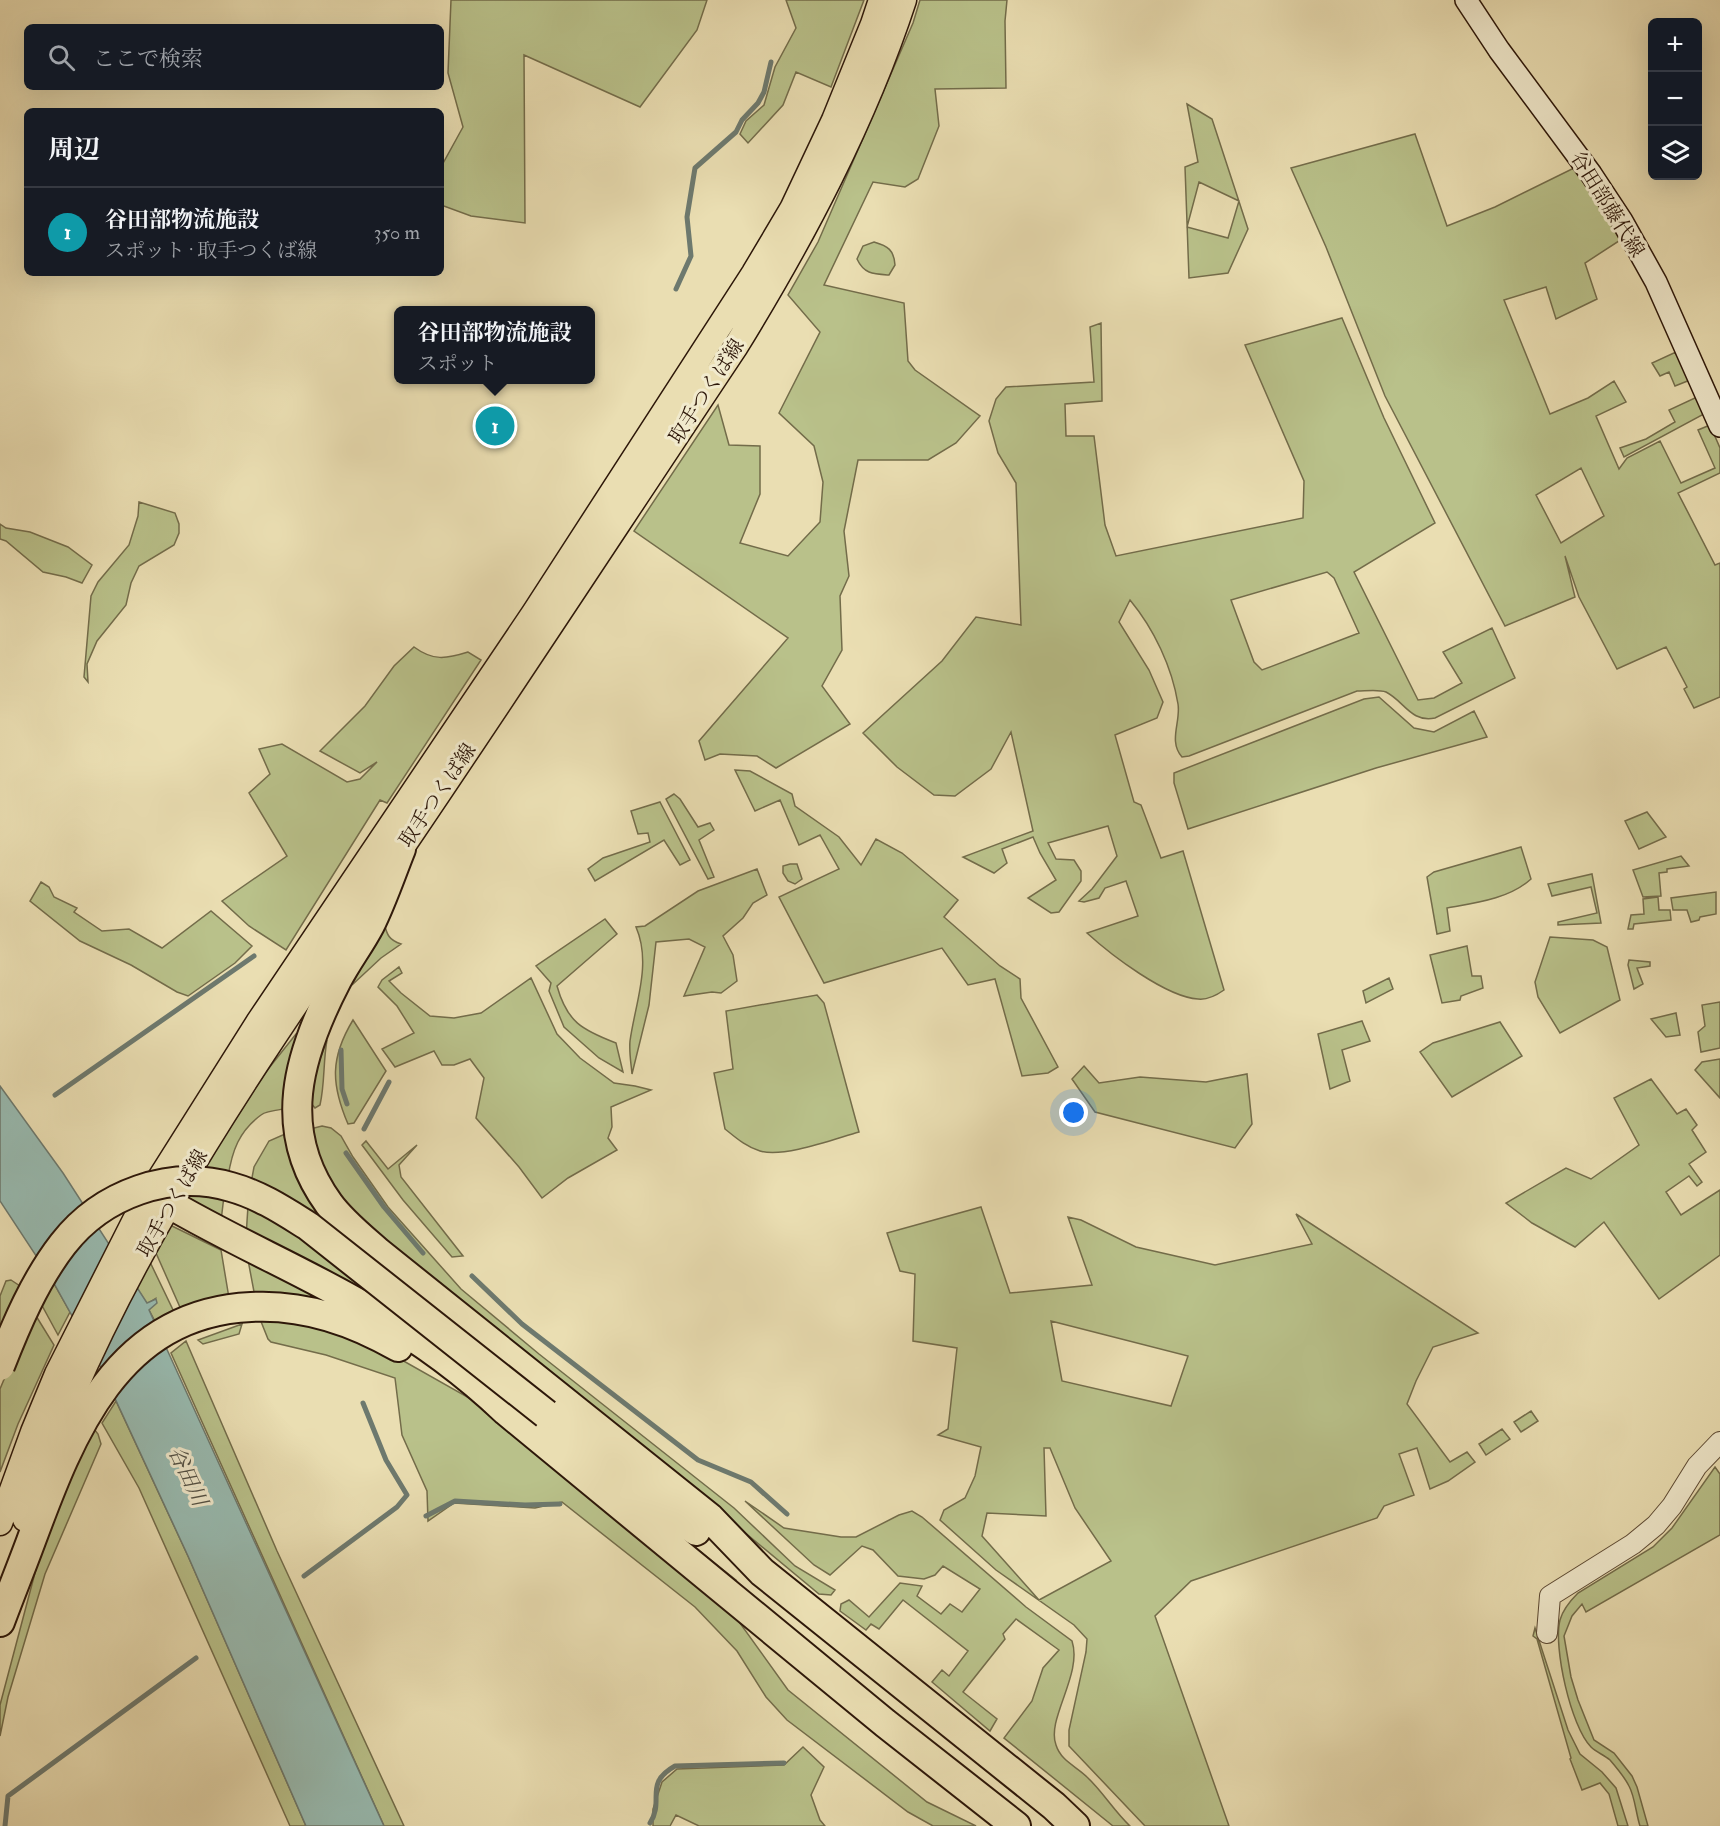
<!DOCTYPE html>
<html lang="ja">
<head>
<meta charset="utf-8">
<style>
	body { margin:0; font-family:"IM FELL Double Pica","Noto Serif JP",serif; background:#242831; color:#f1f3f6 }
	.controls { position:absolute; right:18px; top:18px; display:grid; overflow:hidden; border-radius:9px; box-shadow:0 6px 24px #0002 }
	.controls button { width:54px; height:54px; display:grid; place-items:center; padding:0; border:0; border-bottom:2px solid #363941; background:#171b24; color:#f1f3f6; font:30px sans-serif }
	.you { position:absolute; left:1074px; top:1113px; width:21px; height:21px; margin:-15px; border:4px solid #fff; border-radius:50%; background:#1a73e8; box-shadow:0 0 0 9px #1a73e833 }
	.badge { display:grid; place-items:center; width:39px; height:39px; border-radius:50%; background:#c59692; color:#fff; font-size:20px; font-weight:700 }
	.pin { position:absolute; translate:-50% -50%; border:3px solid #fff; box-shadow:0 2px 6px #0006 }
	.popup { position:absolute; left:394px; top:306px; width:201px; height:78px; box-sizing:border-box; display:grid; place-content:center; border-radius:9px; background:#171b24; filter:drop-shadow(0 2px 4px #0005); font-size:20px; white-space:nowrap; color:#9ea1a6 }
	.popup b { font-size:22px; color:#f1f3f6 }
	.popup::after { content:''; position:absolute; left:50%; top:100%; margin-left:-12px; border:12px solid transparent; border-top-color:#171b24 }
	.list { margin:0; padding:0; list-style:none }
	h2 { display:flex; justify-content:space-between; align-items:center; height:78px; margin:0; padding:0 24px; font-size:26px }
	h2 small { font-size:20px; font-weight:400; color:#9ea1a6 }
	.list li { display:grid; grid-template-columns:39px 1fr auto; gap:18px; align-items:center; box-sizing:border-box; height:90px; padding:0 24px; border-top:2px solid #363941 }
	.list b { display:block; font-size:22px; white-space:nowrap }
	.list p { margin:0; font-size:20px; white-space:nowrap; color:#9ea1a6 }
	.list em { font-size:20px; font-style:normal; color:#9ea1a6 }
	.icon { flex:none; width:33px; height:33px; fill:none; stroke:currentColor; stroke-width:2; stroke-linecap:round; stroke-linejoin:round }
	.map { position:relative; flex:none; width:1720px; height:1826px; overflow:hidden }
	.search { position:absolute; background:#171b24; box-shadow:0 6px 24px #0002; left:24px; top:24px; width:420px; height:66px; display:flex; align-items:center; gap:15px; box-sizing:border-box; padding:0 21px; border-radius:9px; color:#9ea1a6; font-size:22px }
	.panel { position:absolute; background:#171b24; box-shadow:0 6px 24px #0002; left:24px; top:108px; width:420px; height:168px; border-radius:9px }
	.map>svg:first-child { display:block }
</style>
</head>
<body>
<div class="map">
<svg width="1720" height="1826" viewBox="0 0 1720 1826">
	<rect width="100%" height="100%" fill="#eadeb2"/>
	<filter id="stains"><feTurbulence type="fractalNoise" baseFrequency=".00333" numOctaves="4"/><feColorMatrix values="0 0 0 0 .2 0 0 0 0 .09 0 0 0 0 .02 0 0 0 .5 -.17"/></filter>
	<radialGradient id="worn" r=".72"><stop offset=".6" stop-color="#630" stop-opacity="0"/><stop offset="1" stop-color="#630" stop-opacity=".3"/></radialGradient>
	<path fill="#b9c18a" stroke="#736c4a" stroke-width="1.5" fill-rule="evenodd" d="M 451,0 L 707,0 L 697,30 L 640,107 L 524,55 L 525,223 L 471,216 L 441,205 L 441,167 L 463,127 L 448,73 Z
		M 786,0 L 864,0 L 831,87 L 796,72 L 783,105 L 748,143 L 740,134 L 746,121 L 764,105 L 775,67 L 796,28 Z
		M 920,0 L 1007,0 L 1005,21 L 1006,88 L 935,89 L 939,126 L 918,179 L 905,187 L 873,182 L 824,285 L 904,303 L 908,361 L 915,370 L 980,416 L 956,443 L 928,460 L 858,460 L 844,531 L 849,576 L 840,596 L 842,650 L 822,686 L 850,724 L 776,768 L 757,756 L 720,754 L 705,760 L 699,741 L 788,638 L 634,531 L 718,405 L 729,445 L 760,446 L 760,494 L 740,543 L 788,556 L 820,522 L 823,482 L 814,446 L 779,413 L 820,332 L 788,295 L 818,242 L 913,23 Z
		M 1187,104 L 1212,119 L 1248,229 L 1228,273 L 1189,278 L 1185,167 L 1198,162 ZM 1199,182 L 1239,201 L 1228,238 L 1187,227 Z
		M 1415,134 L 1447,226 L 1495,207 L 1574,168 L 1622,239 L 1585,263 L 1597,299 L 1556,319 L 1546,287 L 1504,300 L 1550,414 L 1588,398 L 1614,381 L 1626,402 L 1596,416 L 1619,469 L 1627,458 L 1660,441 L 1681,483 L 1715,468 L 1698,430 L 1710,425 L 1720,448 L 1720,473 L 1678,493 L 1715,565 L 1720,563 L 1720,697 L 1694,708 L 1684,689 L 1687,687 L 1666,647 L 1617,669 L 1579,597 L 1565,556 L 1575,597 L 1505,626 L 1385,396 L 1326,247 L 1291,168 ZM 1581,468 L 1604,516 L 1561,543 L 1536,495 Z
		M 874,242 C 888,246 894,250 895,265 L 889,275 C 873,274 864,274 857,259 L 863,246 Z
		M 1342,318 L 1384,418 L 1435,523 L 1354,572 L 1418,700 L 1434,698 L 1462,683 L 1443,652 L 1492,628 L 1515,678 L 1435,718 C 1411,723 1404,701 1386,692 C 1379,689 1365,691 1357,691 L 1189,756 L 1182,757 C 1168,741 1181,722 1178,704 C 1172,667 1154,629 1130,600 L 1119,622 L 1149,670 L 1163,702 L 1157,718 L 1115,735 L 1134,802 L 1141,805 L 1161,858 L 1183,851 L 1224,990 C 1217,995 1207,1000 1198,999 C 1166,997 1111,955 1087,933 L 1138,916 L 1126,881 L 1105,888 L 1099,898 L 1084,902 L 1079,901 L 1092,889 L 1117,856 L 1108,826 L 1048,843 L 1056,859 L 1074,860 L 1081,871 L 1081,881 L 1059,912 L 1051,913 L 1028,898 L 1056,880 L 1040,853 L 1033,837 L 1002,849 L 1007,863 L 994,873 L 963,857 L 1033,831 L 1011,732 L 991,769 L 955,796 L 934,795 L 897,767 L 863,733 L 942,661 L 976,617 L 1021,625 L 1016,483 L 998,453 L 989,421 L 996,399 L 1006,387 L 1094,382 L 1090,327 L 1101,323 L 1102,401 L 1065,404 L 1066,436 L 1094,436 L 1105,525 L 1116,556 L 1303,518 L 1304,481 L 1245,345 ZM 1327,572 L 1334,578 L 1359,633 L 1262,670 L 1254,662 L 1231,600 Z
		M 1676,352 L 1690,380 L 1675,386 L 1669,372 L 1660,376 L 1652,363 Z
		M 1697,397 L 1704,414 L 1624,457 L 1620,448 L 1646,439 L 1675,422 L 1669,410 Z
		M 139,502 L 175,513 L 179,524 L 179,533 L 174,545 L 139,566 L 131,583 L 126,605 L 97,641 L 87,664 L 88,682 L 84,677 L 91,596 L 98,582 L 129,545 L 138,516 Z
		M 0,524 L 6,528 L 30,532 L 68,547 L 92,565 L 82,583 L 66,577 L 43,572 L 6,541 L 0,539 Z
		M 414,647 C 433,661 446,659 468,652 L 481,660 L 387,803 L 380,800 L 286,950 L 249,926 L 222,901 L 287,856 L 249,793 L 270,774 L 259,749 L 282,744 L 347,782 L 360,779 L 377,762 L 360,773 L 320,751 L 365,706 L 394,666 Z
		M 1379,697 L 1414,728 L 1434,732 L 1474,711 L 1487,737 L 1376,768 L 1188,829 L 1174,783 L 1174,773 L 1364,699 Z
		M 735,770 L 750,771 L 792,794 L 795,806 L 839,837 L 861,865 L 876,839 L 902,853 L 958,900 L 944,917 L 1000,966 L 1020,979 L 1021,998 L 1058,1067 L 1048,1073 L 1022,1076 L 995,979 L 968,985 L 942,948 L 824,983 L 779,897 L 839,869 L 820,835 L 799,845 L 780,800 L 755,811 Z
		M 674,794 L 680,799 L 698,827 L 710,823 L 714,830 L 699,840 L 714,877 L 708,879 L 666,799 Z
		M 660,802 L 690,860 L 680,865 L 664,840 L 595,881 L 588,869 L 603,858 L 650,842 L 648,833 L 638,834 L 631,811 Z
		M 1647,812 L 1666,837 L 1639,849 L 1625,821 Z
		M 1521,847 L 1531,879 C 1509,899 1475,903 1447,908 L 1450,931 L 1437,934 L 1427,877 L 1434,872 Z
		M 1681,856 L 1689,866 L 1667,869 L 1667,872 L 1659,873 L 1661,896 L 1643,897 L 1633,870 Z
		M 790,864 L 797,864 L 802,879 L 795,884 L 788,881 L 783,873 L 783,866 Z
		M 757,869 L 767,895 L 753,903 L 743,918 L 723,936 L 733,955 L 737,981 L 721,993 L 712,992 L 684,996 L 705,947 L 689,939 L 656,942 L 649,1005 L 632,1074 C 631,1063 629,1052 630,1041 C 635,1004 652,964 636,927 L 645,926 L 698,891 Z
		M 1592,874 L 1601,923 L 1558,925 L 1558,922 L 1597,913 L 1591,887 L 1552,896 L 1548,884 Z
		M 41,882 L 49,887 L 54,897 L 77,908 L 74,912 L 102,931 L 129,929 L 162,948 L 211,911 L 252,946 L 235,963 L 188,996 L 177,992 L 131,965 L 80,941 L 30,901 Z
		M 1716,892 L 1716,914 L 1700,917 L 1699,920 L 1691,922 L 1687,910 L 1673,910 L 1671,898 Z
		M 1658,897 L 1659,910 L 1670,910 L 1671,920 L 1634,924 L 1633,929 L 1628,929 L 1631,915 L 1644,914 L 1643,899 Z
		M 605,919 L 617,934 L 557,986 C 567,1022 582,1030 616,1043 L 623,1072 L 599,1058 L 564,1027 L 549,991 L 551,983 L 536,966 Z
		M 384,923 C 387,935 389,940 401,944 L 381,958 L 352,985 Z
		M 1550,937 L 1593,940 L 1607,947 L 1620,1000 L 1560,1033 L 1538,997 L 1535,982 Z
		M 1467,946 L 1472,976 L 1481,976 L 1483,988 L 1461,996 L 1460,1000 L 1442,1003 L 1430,955 Z
		M 1629,960 L 1650,962 L 1650,966 L 1637,968 L 1643,984 L 1634,989 L 1628,965 Z
		M 399,967 L 402,973 L 389,981 L 401,993 L 430,1016 L 454,1018 L 481,1013 L 531,978 L 557,1034 L 580,1058 L 614,1083 L 635,1086 L 651,1090 L 611,1107 L 612,1127 L 608,1138 L 617,1150 L 568,1178 L 542,1198 L 519,1167 L 476,1118 L 484,1078 L 470,1059 L 454,1065 L 442,1065 L 434,1051 L 395,1067 L 382,1049 L 414,1033 L 397,1006 L 378,987 L 382,980 Z
		M 1389,978 L 1393,989 L 1366,1003 L 1363,991 Z
		M 817,995 L 824,1003 L 859,1132 C 834,1139 784,1158 760,1151 C 746,1147 735,1137 725,1129 L 714,1073 L 733,1069 L 726,1011 Z
		M 1720,1002 L 1720,1048 L 1701,1052 L 1698,1032 L 1705,1026 L 1702,1005 Z
		M 1676,1013 L 1680,1035 L 1666,1037 L 1651,1019 Z
		M 353,1020 L 386,1071 L 354,1123 L 348,1124 C 331,1084 330,1058 353,1020 Z
		M 1362,1021 L 1370,1041 L 1342,1050 L 1350,1081 L 1330,1089 L 1318,1034 Z
		M 1500,1022 L 1522,1056 L 1452,1097 L 1420,1052 L 1433,1043 Z
		M 296,1034 L 299,1034 L 284,1087 L 284,1109 C 277,1110 266,1111 261,1115 C 239,1131 232,1151 228,1177 L 202,1171 L 265,1073 Z
		M 327,1040 C 323,1062 325,1083 320,1105 L 315,1108 L 310,1102 L 316,1070 Z
		M 1720,1059 L 1720,1098 L 1695,1070 L 1702,1062 Z
		M 1084,1066 L 1099,1083 L 1140,1077 L 1206,1082 L 1247,1074 L 1252,1124 L 1235,1148 L 1095,1112 L 1072,1079 Z
		M 1651,1079 L 1677,1114 L 1686,1109 L 1697,1125 L 1692,1130 L 1706,1152 L 1689,1164 L 1702,1182 L 1697,1186 L 1689,1176 L 1666,1192 L 1681,1215 L 1720,1190 L 1720,1255 L 1659,1299 L 1604,1222 L 1575,1247 L 1532,1223 L 1506,1203 L 1566,1168 L 1591,1179 L 1639,1145 L 1614,1098 Z
		M 322,1126 L 331,1128 L 341,1136 L 353,1157 L 388,1207 L 461,1289 L 539,1354 L 734,1508 L 795,1566 L 835,1590 L 831,1595 L 819,1594 L 726,1517 L 417,1274 L 324,1185 L 306,1130 Z
		M 285,1134 L 296,1168 L 332,1226 L 251,1183 L 254,1167 L 269,1141 Z
		M 366,1141 L 388,1169 L 417,1145 L 399,1165 L 401,1177 L 463,1256 L 452,1257 L 403,1200 L 362,1145 Z
		M 187,1194 L 224,1196 L 221,1221 L 188,1197 Z
		M 248,1206 L 294,1232 L 501,1392 L 736,1580 L 734,1581 L 502,1400 L 246,1237 Z
		M 981,1207 L 1010,1293 L 1092,1285 L 1068,1217 L 1081,1220 L 1136,1247 L 1215,1265 L 1312,1244 L 1296,1214 L 1478,1333 L 1433,1347 L 1416,1381 L 1407,1404 L 1450,1462 L 1467,1452 L 1475,1462 L 1448,1481 L 1430,1489 L 1417,1448 L 1399,1454 L 1414,1495 L 1384,1506 L 1377,1518 L 1191,1581 L 1155,1616 L 1229,1826 L 1145,1826 L 1069,1746 L 1069,1730 L 1086,1652 L 1087,1639 L 1074,1625 L 996,1570 L 940,1520 L 944,1510 L 965,1498 L 975,1476 L 981,1447 L 938,1435 L 948,1429 L 957,1348 L 913,1341 L 915,1274 L 900,1271 L 887,1233 ZM 1051,1321 L 1188,1356 L 1171,1406 L 1062,1381 ZM 1044,1448 L 1050,1448 L 1075,1508 L 1111,1561 L 1039,1600 L 982,1536 L 987,1513 L 1046,1516 Z
		M 170,1225 L 221,1250 L 229,1298 L 183,1314 L 156,1253 Z
		M 248,1260 L 356,1316 L 255,1297 Z
		M 150,1262 L 175,1314 L 157,1325 L 149,1310 L 155,1299 L 147,1304 L 136,1287 Z
		M 11,1280 L 23,1288 L 0,1336 L 0,1296 L 6,1281 Z
		M 52,1280 L 70,1312 L 58,1335 L 39,1300 Z
		M 33,1311 L 54,1345 L 18,1424 L 0,1472 L 0,1389 Z
		M 260,1319 L 301,1321 L 393,1355 L 471,1399 L 732,1612 L 788,1690 L 927,1802 L 976,1826 L 933,1826 L 908,1812 L 787,1720 L 766,1697 L 737,1651 L 695,1607 L 562,1502 L 535,1508 L 454,1503 L 428,1521 L 427,1491 L 402,1435 L 395,1378 L 326,1355 L 271,1342 L 268,1339 Z
		M 242,1324 L 239,1334 L 203,1344 L 198,1340 Z
		M 186,1341 L 277,1551 L 404,1826 L 384,1826 L 171,1353 Z
		M 116,1401 L 188,1556 L 306,1826 L 290,1826 L 139,1488 L 102,1423 Z
		M 1531,1411 L 1538,1421 L 1521,1432 L 1514,1422 Z
		M 94,1429 L 98,1434 L 101,1444 L 45,1574 L 8,1697 L 0,1736 L 0,1705 L 40,1554 L 60,1493 Z
		M 1502,1429 L 1510,1439 L 1486,1455 L 1479,1444 Z
		M 1715,1467 L 1720,1474 L 1720,1535 L 1586,1612 L 1582,1604 L 1572,1616 L 1564,1636 L 1571,1677 L 1578,1700 L 1594,1740 L 1614,1753 L 1632,1776 L 1637,1787 L 1648,1826 L 1640,1826 C 1636,1814 1635,1797 1629,1786 C 1625,1778 1616,1767 1610,1760 C 1604,1755 1596,1752 1591,1747 C 1571,1727 1553,1647 1560,1620 C 1563,1609 1570,1601 1578,1593 L 1653,1547 L 1672,1528 Z
		M 745,1501 L 784,1528 L 841,1537 L 856,1537 L 899,1515 L 912,1511 L 922,1517 L 1026,1607 L 1072,1641 C 1083,1674 1046,1719 1056,1745 C 1061,1761 1076,1766 1087,1777 C 1103,1792 1114,1811 1130,1826 L 1113,1826 L 1004,1738 L 1032,1701 L 1043,1668 L 1059,1650 L 1016,1619 L 1003,1634 L 1005,1639 L 963,1692 L 997,1719 L 990,1731 L 932,1682 L 942,1670 L 949,1676 L 968,1651 L 903,1600 L 879,1629 L 871,1624 L 866,1630 L 840,1611 L 841,1604 L 849,1600 L 869,1617 L 900,1583 L 922,1586 L 917,1596 L 941,1614 L 950,1604 L 962,1612 L 980,1589 L 943,1566 L 935,1575 L 924,1579 L 898,1576 L 873,1550 L 862,1546 L 830,1575 L 814,1565 Z
		M 1535,1628 L 1568,1730 L 1580,1754 L 1602,1772 L 1616,1788 L 1628,1826 L 1618,1826 L 1609,1794 L 1600,1783 L 1582,1790 L 1570,1759 L 1571,1758 L 1537,1639 L 1533,1636 Z
		M 803,1747 L 824,1767 L 811,1795 L 820,1820 L 825,1826 L 699,1826 L 676,1815 L 670,1826 L 653,1826 L 653,1809 L 662,1782 L 677,1769 L 784,1765 Z"/>
	<path fill="#98bbb1" stroke="#6d796e" stroke-width="1.5" d="M 0,1086 L 63,1173 L 147,1303 L 156,1299 L 157,1303 L 149,1310 L 384,1826 L 306,1826 L 188,1556 L 100,1366 L 52,1280 L 0,1201 Z"/>
	<g fill="none" stroke-linecap="round" stroke-linejoin="round">
		<path stroke="#6d796e" stroke-width="5" d="M 676,289 L 691,256 L 687,217 L 695,168 L 736,132 L 742,120 L 758,103 L 764,92 L 771,62
			M 341,1050 L 342,1089 L 347,1104
			M 55,1095 L 254,956
			M 364,1129 L 389,1082
			M 346,1153 L 384,1207 L 423,1253
			M 472,1276 L 522,1324 L 698,1460 L 751,1482 L 787,1514
			M 426,1516 L 455,1501 L 525,1505 L 560,1504
			M 304,1576 L 397,1507 L 407,1495 L 386,1460 L 363,1403
			M 650,1823 C 665,1800 643,1784 675,1766 L 784,1763
			M 5,1826 L 8,1796 L 196,1658"/>
		<g stroke="#5c4933" stroke-width="22">
			<path id="tertiary" d="M 1547,1633 L 1550,1596 L 1633,1544 L 1656,1525 L 1672,1506 L 1697,1466 L 1720,1442"/>
		</g>
		<g stroke="#2d1709" stroke-width="24">
			<path id="secondary" d="M 1466,0 L 1499,50 L 1591,174 L 1622,221 L 1656,282 L 1720,426"/>
		</g>
		<g stroke="#2d1709" stroke-width="27">
			<path id="primary" d="M 25,1519 C 103,1275 257,1062 399,852 C 513,684 624,514 736,346 C 803,237 864,122 904,0
				M 0,1523 L 33,1432 L 57,1374 L 141,1208 L 259,1021 L 534,613 L 754,273 L 792,209 L 834,120 L 873,24 L 881,0"/>
		</g>
		<g stroke="#2d1709" stroke-width="32">
			<path id="motorway" d="M 401,849 C 391,874 382,901 370,925 C 360,944 347,961 337,980 C 298,1055 275,1130 329,1204 C 342,1222 361,1237 378,1252 L 710,1518 L 762,1572 L 1054,1806 L 1075,1826
				M 151,1193 C 222,1237 301,1269 373,1312 C 421,1340 466,1373 506,1411 L 885,1723 L 1016,1826
				M 546,1414 L 696,1531
				M 0,1622 C 10,1595 21,1568 31,1541 C 71,1433 117,1313 251,1307 C 304,1304 353,1321 398,1347"/>
		</g>
		<use href="#tertiary" stroke="#f1eacd" stroke-width="20"/>
		<use href="#secondary" stroke="#f1eacd" stroke-width="21"/>
		<use href="#primary" stroke="#eadeb2" stroke-width="24"/>
		<use href="#motorway" stroke="#eadeb2" stroke-width="28"/>
		<g stroke="#2d1709" stroke-width="32" stroke-linecap="butt">
			<path id="motorway-bridge" d="M 0,1366 C 16,1325 35,1280 63,1244 C 102,1194 170,1169 231,1187 C 260,1195 284,1211 308,1226 L 546,1414"/>
		</g>
		<use href="#motorway-bridge" stroke="#eadeb2" stroke-width="28"/>
	</g>
	<g text-anchor="middle" stroke-width="6" stroke-linejoin="round" paint-order="stroke">
		<g font-size="20" fill="#2d1709" stroke="#f1eacd">
			<text transform="translate(1608 204) rotate(58)" y="7">谷田部藤代線</text>
			<text transform="translate(706 391) rotate(-57)" y="7">取手つくば線</text>
			<text transform="translate(437 795) rotate(-56)" y="7">取手つくば線</text>
			<text transform="translate(172 1203) rotate(-60)" y="7">取手つくば線</text>
		</g>
		<g font-size="21" font-style="italic" fill="#525044" stroke="#f1eacd">
			<text transform="translate(188 1476) rotate(65)" y="7">谷田川</text>
		</g>
	</g>
	<rect width="100%" height="100%" filter="url(#stains)"/>
	<rect width="100%" height="100%" fill="url(#worn)"/>
</svg>
<div class="controls">
<button>+</button>
<button>−</button>
<button><svg class="icon" aria-label="layers" viewBox="0 0 24 24"><path d="M12 4l9 5-9 5-9-5zM3 14l9 5 9-5"/></svg></button>
</div>
<div class="you"></div>
<div class="pin badge" style="left:495px;top:426px;background:#0f9aa8">1</div>
<div class="popup"><b>谷田部物流施設</b>スポット</div>
<div class="search"><svg class="icon" aria-label="search" viewBox="0 0 24 24"><circle cx="10" cy="10" r="6"/><path d="M15 15l6 6"/></svg>ここで検索</div>
<section class="panel">
<h2>周辺<small></small></h2>
<ul class="list">
<li><span class="badge" style="background:#0f9aa8">1</span><div><b>谷田部物流施設</b><p>スポット · 取手つくば線</p></div><em>350 m</em></li>
</ul>
</section>
</div>
</body>
</html>
